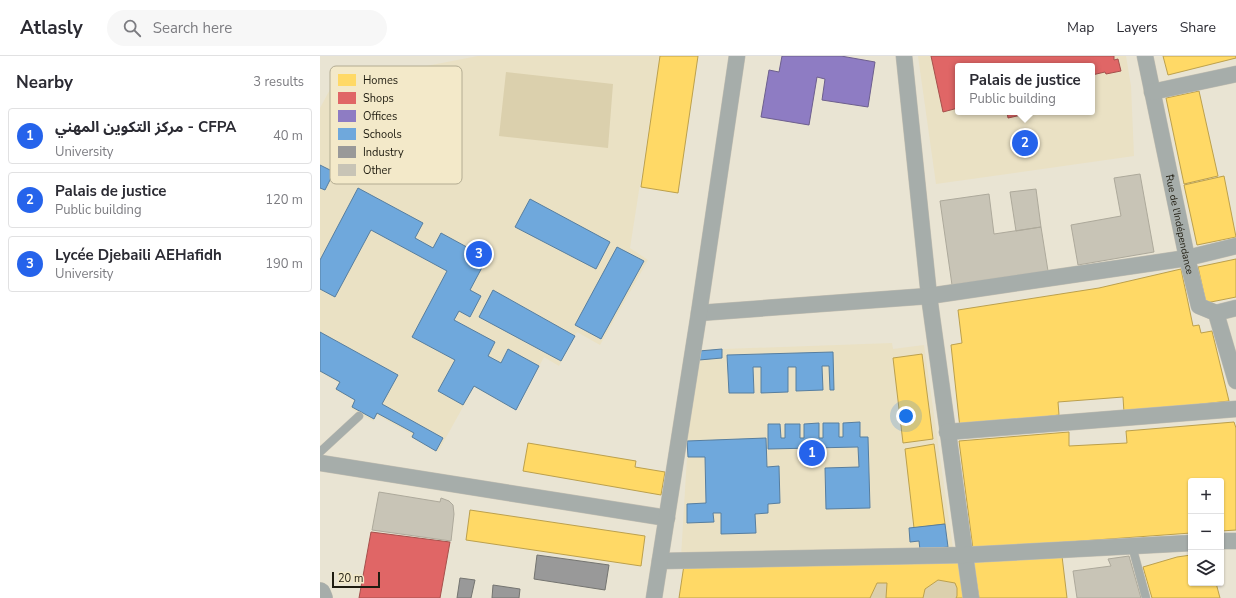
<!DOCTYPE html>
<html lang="en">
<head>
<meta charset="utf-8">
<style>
	body { margin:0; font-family:"Nunito Sans","Noto Sans Arabic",sans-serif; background:#f7f7f7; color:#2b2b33 }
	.controls { position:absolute; right:12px; bottom:12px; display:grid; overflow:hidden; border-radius:4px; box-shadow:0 1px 3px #0004 }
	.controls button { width:36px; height:36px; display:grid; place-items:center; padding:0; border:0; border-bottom:1px solid #e1e1e2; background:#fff; color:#2b2b33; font:20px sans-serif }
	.scale { position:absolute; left:12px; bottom:10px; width:48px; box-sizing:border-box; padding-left:4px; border:2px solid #1f1c10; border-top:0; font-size:11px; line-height:14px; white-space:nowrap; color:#1f1c10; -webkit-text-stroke:3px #f3e9c9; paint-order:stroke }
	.you { position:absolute; left:586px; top:360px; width:14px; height:14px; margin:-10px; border:3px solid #fff; border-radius:50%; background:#1a73e8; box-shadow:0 0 0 6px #1a73e833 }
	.badge { display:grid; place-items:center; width:26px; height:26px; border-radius:50%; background:#2563eb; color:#fff; font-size:13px; font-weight:700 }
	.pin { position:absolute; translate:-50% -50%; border:2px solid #fff; box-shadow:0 1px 4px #0006 }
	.popup { position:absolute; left:635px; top:7px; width:140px; height:52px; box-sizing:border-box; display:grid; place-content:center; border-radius:4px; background:#fff; filter:drop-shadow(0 1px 3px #0005); font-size:13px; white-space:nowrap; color:#7c7c81 }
	.popup b { font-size:15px; color:#2b2b33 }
	.popup::after { content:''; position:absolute; left:50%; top:100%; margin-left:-8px; border:8px solid transparent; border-top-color:#fff }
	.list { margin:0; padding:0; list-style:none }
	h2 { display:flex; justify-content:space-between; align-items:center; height:52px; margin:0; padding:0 16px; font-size:17px }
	h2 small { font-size:13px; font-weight:400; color:#7c7c81 }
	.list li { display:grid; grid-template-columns:26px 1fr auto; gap:12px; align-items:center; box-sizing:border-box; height:56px; margin:0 8px 8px; padding:0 8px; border:1px solid #e1e1e2; border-radius:4px }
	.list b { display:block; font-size:15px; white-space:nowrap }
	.list p { margin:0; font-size:13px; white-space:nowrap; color:#7c7c81 }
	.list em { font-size:13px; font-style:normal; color:#7c7c81 }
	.icon { flex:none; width:22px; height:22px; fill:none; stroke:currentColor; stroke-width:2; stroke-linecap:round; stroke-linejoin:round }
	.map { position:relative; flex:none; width:916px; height:542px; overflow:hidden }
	header { display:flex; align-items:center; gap:24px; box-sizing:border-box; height:56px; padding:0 20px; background:#fff; border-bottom:1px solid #e1e1e2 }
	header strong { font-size:19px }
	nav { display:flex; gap:22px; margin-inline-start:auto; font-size:14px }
	.search { width:280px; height:36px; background:#f7f7f7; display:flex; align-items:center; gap:10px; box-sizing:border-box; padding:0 14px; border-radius:22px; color:#7c7c81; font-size:15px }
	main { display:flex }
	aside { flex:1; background:#fff }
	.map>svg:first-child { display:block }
</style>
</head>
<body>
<header>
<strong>Atlasly</strong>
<div class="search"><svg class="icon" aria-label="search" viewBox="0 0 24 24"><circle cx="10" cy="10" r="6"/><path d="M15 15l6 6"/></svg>Search here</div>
<nav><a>Map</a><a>Layers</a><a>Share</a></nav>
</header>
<main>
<aside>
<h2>Nearby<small>3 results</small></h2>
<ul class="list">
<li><span class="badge">1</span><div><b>مركز التكوين المهني - CFPA</b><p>University</p></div><em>40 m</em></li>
<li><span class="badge">2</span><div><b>Palais de justice</b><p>Public building</p></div><em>120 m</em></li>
<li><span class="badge">3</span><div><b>Lycée Djebaili AEHafidh</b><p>University</p></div><em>190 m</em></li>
</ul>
</aside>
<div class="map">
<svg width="916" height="542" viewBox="0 0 916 542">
	<rect width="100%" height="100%" fill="#e9e4d3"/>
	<path fill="#eae1c4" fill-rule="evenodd" d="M 158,0 L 340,0 L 310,192 L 328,204 L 280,289 L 257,276 L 239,310 L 224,301 L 196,354 L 154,331 L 118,396 L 90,381 L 92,378 L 57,359 L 53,365 L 30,352 L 34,344 L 15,334 L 19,327 L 0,316 L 0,52 L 13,28 Z
		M 598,0 L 806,0 L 811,30 L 814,100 L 616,128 ZM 638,10 L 772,10 L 772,56 L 638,56 Z
		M 572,287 L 573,293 L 604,289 L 633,492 L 594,497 L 361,501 L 367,401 L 367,385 L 378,294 ZM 512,296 L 513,334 L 510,334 L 509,310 L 502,310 L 503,334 L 477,335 L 476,311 L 468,311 L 468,335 L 442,336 L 441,311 L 433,311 L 434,337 L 409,337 L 408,299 ZM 602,298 L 613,383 L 583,387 L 573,302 ZM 498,367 L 499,382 L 503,382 L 503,367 L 518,367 L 519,381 L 523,381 L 523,367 L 540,367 L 540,381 L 548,381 L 550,452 L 506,453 L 505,412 L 539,411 L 538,391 L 448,393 L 448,369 L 460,368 L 461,382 L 465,382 L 465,368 L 480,368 L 480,382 L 484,382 L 484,368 ZM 446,382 L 447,411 L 459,410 L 460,447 L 448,448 L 448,457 L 435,458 L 436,477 L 402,478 L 401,457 L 393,457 L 394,466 L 367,467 L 367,448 L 386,447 L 385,401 L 368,401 L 367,385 ZM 614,388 L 628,491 L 600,494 L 599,485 L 590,486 L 589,472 L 594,471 L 585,393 Z"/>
	<path fill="#dbd0ad" d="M 186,16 L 293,28 L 288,92 L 179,80 Z
		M 618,524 L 635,527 C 637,531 639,538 636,542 L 603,542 L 605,533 Z
		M 557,527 L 567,527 L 566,542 L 550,542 Z"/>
	<path fill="#ffd966" stroke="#bca04c" d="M 340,0 L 378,0 L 358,137 L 321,131 Z
		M 843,0 L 916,0 L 916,2 L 848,19 Z
		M 879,35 L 898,120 L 864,128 L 846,42 Z
		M 904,120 L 916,181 L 877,189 L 864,129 Z
		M 916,203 L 916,241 L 886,247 L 878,211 Z
		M 861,213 L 873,270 L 879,269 L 881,277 L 892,275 L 909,345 L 804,357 L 803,341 L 738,346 L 739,359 L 640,372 L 631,289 L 642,287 L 638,254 L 779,232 Z
		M 602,298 L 613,383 L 583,387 L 573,302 Z
		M 914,366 L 916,372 L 916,474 L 901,475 L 901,425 L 871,425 L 871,477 L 653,493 L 639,385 L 749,376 L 749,390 L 807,387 L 806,375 Z
		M 208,387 L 316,405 L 315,411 L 345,416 L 341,439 L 203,415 Z
		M 614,388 L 625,468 L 594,472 L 585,393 Z
		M 150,454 L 325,480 L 321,510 L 146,484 Z
		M 871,499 L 871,527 L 896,527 L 900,542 L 832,542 L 823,511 L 857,501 Z
		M 742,500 L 747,542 L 659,542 L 653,506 Z
		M 645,505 L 650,542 L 636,542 L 637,540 L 637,532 L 635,527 L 618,524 L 605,533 L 603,542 L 566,542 L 567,527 L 557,527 L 550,542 L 359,542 L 364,509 Z"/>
	<path fill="#e06666" stroke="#a6504c" d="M 611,0 L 794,0 L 794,4 L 798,3 L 801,15 L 786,18 L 785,16 L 772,19 L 772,10 L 638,10 L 638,52 L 623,56 Z
		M 687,56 L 715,56 L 688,62 Z
		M 51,476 L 130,486 L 120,542 L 39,542 Z"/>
	<path fill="#8e7cc3" stroke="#6d5f8d" d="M 462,0 L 521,0 L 555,6 L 548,51 L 502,44 L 505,23 L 497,21 L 489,69 L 441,61 L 449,14 L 459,16 Z"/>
	<path fill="#6fa8dc" stroke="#577e9f" d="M 0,109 L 14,116 L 5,134 L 0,132 Z
		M 38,132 L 103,167 L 95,182 L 113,192 L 121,177 L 167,202 L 150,234 L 161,240 L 150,261 L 139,255 L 134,264 L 175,286 L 168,300 L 181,307 L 188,293 L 219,310 L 196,354 L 154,330 L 143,349 L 118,335 L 135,304 L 92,281 L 127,215 L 51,174 L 15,241 L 0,233 L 0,204 Z
		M 210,143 L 290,186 L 276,213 L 195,171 Z
		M 297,191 L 324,205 L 281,283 L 255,269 Z
		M 173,234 L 255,280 L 241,305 L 159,261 Z
		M 0,276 L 78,319 L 62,348 L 123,382 L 116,395 L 92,381 L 94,377 L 57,357 L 54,363 L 32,351 L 35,344 L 16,333 L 20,326 L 0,315 Z
		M 402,293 L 402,302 L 379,304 L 379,295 Z
		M 513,296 L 514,334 L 510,334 L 509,310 L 502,310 L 503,334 L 476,335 L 476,311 L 468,311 L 468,336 L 441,337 L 441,311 L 433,311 L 434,337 L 409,337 L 407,299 Z
		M 540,366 L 540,381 L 548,381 L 550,452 L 506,453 L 505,412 L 539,411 L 538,391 L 448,393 L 448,368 L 460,368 L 461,382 L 465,382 L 465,368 L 480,368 L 480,382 L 484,382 L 484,368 L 499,367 L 499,382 L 503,382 L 503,367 L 519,367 L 519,381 L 523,381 L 523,367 Z
		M 446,382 L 447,411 L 459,410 L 460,447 L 448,448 L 448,457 L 435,458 L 436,477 L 401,478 L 401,457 L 393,457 L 394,466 L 367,467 L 367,448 L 386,447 L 385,401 L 368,401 L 367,385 Z
		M 625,468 L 628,491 L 600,494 L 599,485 L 590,486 L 589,472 Z"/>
	<path fill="#999" stroke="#747470" d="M 217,499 L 289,509 L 285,534 L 214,523 Z
		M 140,522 L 155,524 L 151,542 L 137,542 Z
		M 173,529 L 200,533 L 199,542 L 172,542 Z"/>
	<path fill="#c8c4b6" stroke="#ada99b" d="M 820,118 L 834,196 L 758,209 L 751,169 L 801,160 L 794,122 Z
		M 716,133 L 721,171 L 696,175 L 690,136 Z
		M 669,138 L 674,178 L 721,171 L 728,215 L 632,229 L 620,145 Z
		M 59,436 L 120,446 L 121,442 L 129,445 L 133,449 L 134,458 L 131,485 L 52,474 Z
		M 809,500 L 821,542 L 757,542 L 753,515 L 791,510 L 788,503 Z"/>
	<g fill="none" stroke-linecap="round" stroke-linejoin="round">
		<g stroke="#c3bfb2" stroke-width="9">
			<path id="service" d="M 0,396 L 39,360
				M 812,490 L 826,542"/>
		</g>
		<g stroke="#c3bfb2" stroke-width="17">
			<g id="minor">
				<path d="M 584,0 L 609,240 L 651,542"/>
				<path id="s1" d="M 825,0 L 867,202 L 879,250 L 896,257 L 916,325"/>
				<path d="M 832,36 L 916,18"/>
				<path d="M 379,257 L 609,240 L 867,202 L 916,190"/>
				<path d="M 896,257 L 916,252"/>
				<path d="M 627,376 L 916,353"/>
				<path d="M 0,407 L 347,462"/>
				<path d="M 901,485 L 916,485"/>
				<path d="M 340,505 L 645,499 L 871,487"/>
				<path d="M 334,542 L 379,257 L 417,0"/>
			</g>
		</g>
		<g stroke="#c3bfb2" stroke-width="22">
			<path id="tertiary" d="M 0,537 L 2,542"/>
		</g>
		<use href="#service" stroke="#a6adaa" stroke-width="8"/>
		<use href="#minor" stroke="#a6adaa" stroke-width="16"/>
		<use href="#tertiary" stroke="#a6adaa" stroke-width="21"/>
	</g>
	<g text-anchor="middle" stroke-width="4" stroke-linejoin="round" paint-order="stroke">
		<g font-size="10" fill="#1f1c10" stroke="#f3e9c9">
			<text dy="4" stroke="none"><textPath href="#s1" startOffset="172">ٌRue de l'Indépendance</textPath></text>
		</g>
	</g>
	<rect x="10" y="10" width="132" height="118" rx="6" fill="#f3e9c9" stroke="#b3ac92" stroke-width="1"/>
	<rect x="18" y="18" width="18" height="12" fill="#ffd966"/>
	<rect x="18" y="36" width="18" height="12" fill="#e06666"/>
	<rect x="18" y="54" width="18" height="12" fill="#8e7cc3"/>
	<rect x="18" y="72" width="18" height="12" fill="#6fa8dc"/>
	<rect x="18" y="90" width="18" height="12" fill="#999"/>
	<rect x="18" y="108" width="18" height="12" fill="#c8c4b6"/>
	<g font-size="11" fill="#1f1c10">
		<text x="43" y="28">Homes</text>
		<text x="43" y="46">Shops</text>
		<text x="43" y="64">Offices</text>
		<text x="43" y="82">Schools</text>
		<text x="43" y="100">Industry</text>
		<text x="43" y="118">Other</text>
	</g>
</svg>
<div class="controls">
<button>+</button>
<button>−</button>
<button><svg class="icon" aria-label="layers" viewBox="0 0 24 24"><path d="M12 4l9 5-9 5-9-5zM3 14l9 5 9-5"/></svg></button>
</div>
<div class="scale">20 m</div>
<div class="you"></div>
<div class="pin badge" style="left:492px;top:397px">1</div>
<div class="pin badge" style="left:705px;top:87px">2</div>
<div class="popup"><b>Palais de justice</b>Public building</div>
<div class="pin badge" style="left:159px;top:198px">3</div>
</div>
</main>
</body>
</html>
